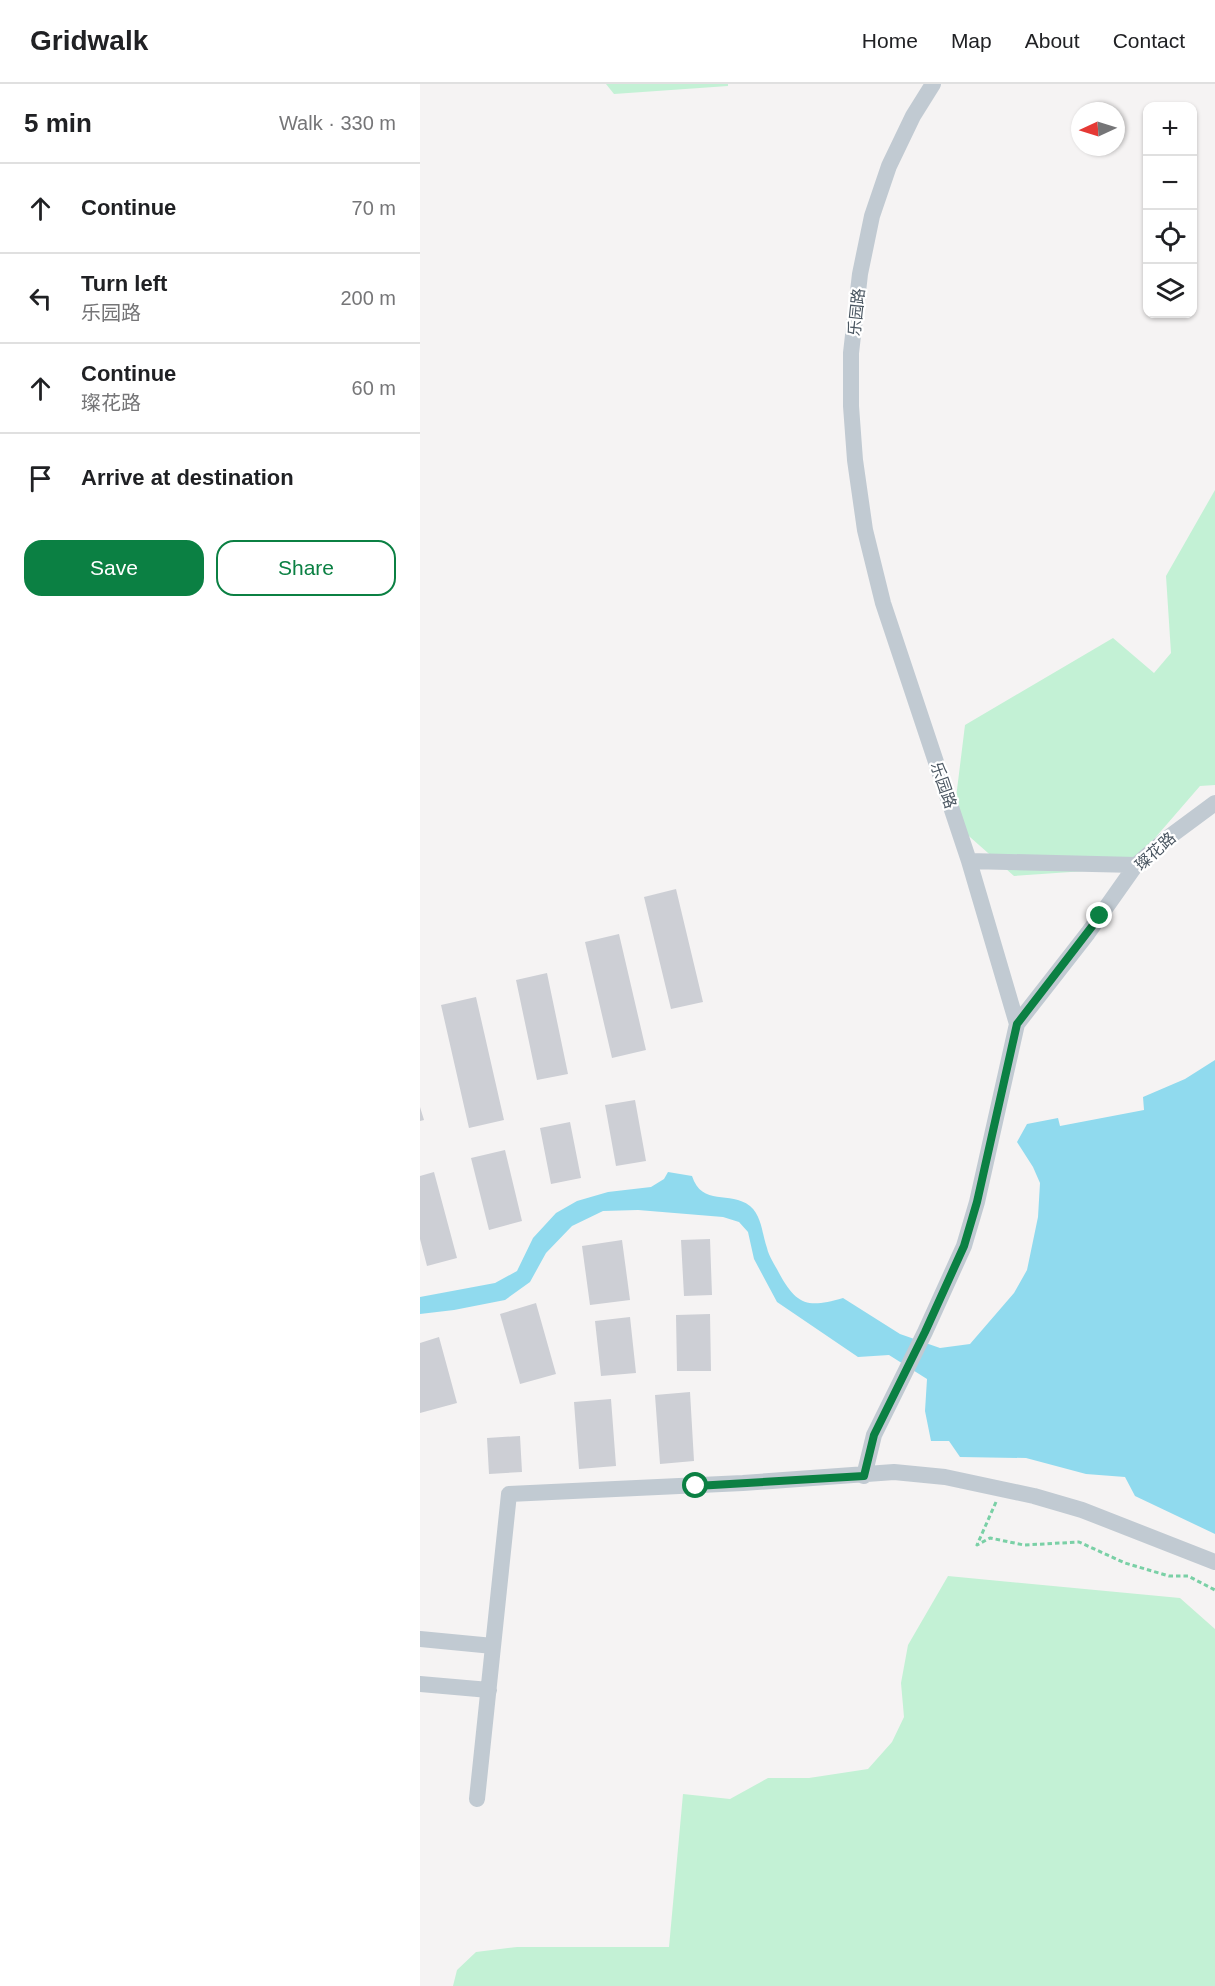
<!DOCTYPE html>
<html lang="en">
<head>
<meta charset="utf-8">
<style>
	body { margin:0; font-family:Helvetica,"Noto Sans SC",sans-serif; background:#f2f2f2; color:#202124 }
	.controls { position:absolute; right:18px; top:18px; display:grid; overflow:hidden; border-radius:12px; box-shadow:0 2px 4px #0004 }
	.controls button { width:54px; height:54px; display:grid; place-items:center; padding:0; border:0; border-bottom:2px solid #e0e0e0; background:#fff; color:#202124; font:30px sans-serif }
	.compass { position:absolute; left:651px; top:18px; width:54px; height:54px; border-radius:50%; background:#fff; box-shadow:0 2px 4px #0004; rotate:266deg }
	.stop { position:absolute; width:18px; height:18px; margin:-14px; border:4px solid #0b8043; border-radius:50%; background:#fff }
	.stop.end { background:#0b8043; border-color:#fff; box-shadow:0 2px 6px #0008 }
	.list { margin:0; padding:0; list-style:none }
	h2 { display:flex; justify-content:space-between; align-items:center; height:78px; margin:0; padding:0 24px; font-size:26px }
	h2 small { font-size:20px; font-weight:400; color:#757577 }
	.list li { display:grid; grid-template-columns:39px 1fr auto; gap:18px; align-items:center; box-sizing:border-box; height:90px; padding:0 24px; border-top:2px solid #e0e0e0 }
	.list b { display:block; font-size:22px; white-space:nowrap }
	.list p { margin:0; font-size:20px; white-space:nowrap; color:#757577 }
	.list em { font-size:20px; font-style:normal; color:#757577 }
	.actions { display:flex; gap:12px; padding:18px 24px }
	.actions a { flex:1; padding:14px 0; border:2px solid #0b8043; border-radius:18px; text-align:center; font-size:21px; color:#0b8043 }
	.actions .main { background:#0b8043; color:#fff }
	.icon { flex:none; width:33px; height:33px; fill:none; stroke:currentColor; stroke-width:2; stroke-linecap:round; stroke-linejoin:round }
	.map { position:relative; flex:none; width:795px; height:1902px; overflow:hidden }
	header { display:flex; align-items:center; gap:36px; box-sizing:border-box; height:84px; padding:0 30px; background:#fff; border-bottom:2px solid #e0e0e0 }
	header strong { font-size:28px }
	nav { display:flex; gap:33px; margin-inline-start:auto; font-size:21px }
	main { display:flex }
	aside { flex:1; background:#fff }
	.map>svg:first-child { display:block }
</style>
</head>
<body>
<header>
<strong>Gridwalk</strong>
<nav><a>Home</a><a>Map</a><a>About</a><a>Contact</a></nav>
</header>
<main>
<aside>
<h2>5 min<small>Walk · 330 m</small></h2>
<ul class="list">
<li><svg class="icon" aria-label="ahead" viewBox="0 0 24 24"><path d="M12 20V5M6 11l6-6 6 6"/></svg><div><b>Continue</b></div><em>70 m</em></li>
<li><svg class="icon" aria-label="left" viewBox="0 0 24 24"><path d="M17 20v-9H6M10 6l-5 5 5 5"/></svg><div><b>Turn left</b><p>乐园路</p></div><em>200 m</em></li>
<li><svg class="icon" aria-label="ahead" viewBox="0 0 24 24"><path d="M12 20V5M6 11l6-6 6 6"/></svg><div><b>Continue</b><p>璨花路</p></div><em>60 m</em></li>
<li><svg class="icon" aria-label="arrive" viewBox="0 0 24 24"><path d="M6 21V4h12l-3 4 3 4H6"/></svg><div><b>Arrive at destination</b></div></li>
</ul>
<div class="actions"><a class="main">Save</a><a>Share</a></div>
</aside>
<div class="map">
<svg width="795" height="1902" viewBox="0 0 795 1902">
	<rect width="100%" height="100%" fill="#f5f3f3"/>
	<path fill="#c3f1d5" d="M 186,0 L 308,0 L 308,2 L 194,10 Z
		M 795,406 L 795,701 L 780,702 L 709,784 L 594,792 L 533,738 L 545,641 L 693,554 L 734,589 L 751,569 L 746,492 Z
		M 528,1492 L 760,1514 L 795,1545 L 795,1902 L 33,1902 L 37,1886 L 56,1868 L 97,1863 L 249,1863 L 263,1710 L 310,1715 L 348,1694 L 389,1694 L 448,1685 L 472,1658 L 484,1633 L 481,1599 L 488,1561 Z"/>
	<path fill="#90daee" d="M 795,976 L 795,1450 L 715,1412 L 705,1393 L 666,1390 L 606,1374 L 540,1373 L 529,1357 L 511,1357 L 505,1327 L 507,1295 L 469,1271 L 438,1273 L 357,1218 L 334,1175 L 328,1148 L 319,1138 L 303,1133 L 218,1126 L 183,1127 L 152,1142 L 126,1169 L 110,1198 L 85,1216 L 34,1226 L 0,1230 L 0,1213 L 75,1199 L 97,1187 L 113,1154 L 136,1129 L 157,1117 L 188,1108 L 231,1103 L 244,1095 L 248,1088 L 272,1092 C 282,1123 310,1106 330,1122 C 342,1132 342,1150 347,1164 C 349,1173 355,1181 359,1189 C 377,1222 388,1224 423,1214 L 480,1250 L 520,1264 L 550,1260 L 594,1209 L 607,1186 L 618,1133 L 620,1099 L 613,1083 L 597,1058 L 607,1040 L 638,1034 L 640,1042 L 724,1026 L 723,1013 L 765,995 Z"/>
	<path fill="#cdcfd5" d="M 256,805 L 283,918 L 251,925 L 224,813 Z
		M 199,850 L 226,966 L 192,974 L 165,858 Z
		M 127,889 L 148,990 L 117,996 L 96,896 Z
		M 56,913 L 84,1036 L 49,1044 L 21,921 Z
		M 215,1016 L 226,1077 L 196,1082 L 185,1021 Z
		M 0,1023 L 4,1036 L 0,1037 Z
		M 150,1038 L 161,1094 L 131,1100 L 120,1044 Z
		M 85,1066 L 102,1137 L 69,1146 L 51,1074 Z
		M 14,1088 L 37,1174 L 7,1182 L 0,1155 L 0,1092 Z
		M 290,1155 L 292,1211 L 264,1212 L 261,1156 Z
		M 202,1156 L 210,1216 L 170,1221 L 162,1162 Z
		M 116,1219 L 136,1290 L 100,1300 L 80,1230 Z
		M 290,1230 L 291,1287 L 257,1287 L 256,1231 Z
		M 210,1233 L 216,1289 L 181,1292 L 175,1237 Z
		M 19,1253 L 37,1319 L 0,1329 L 0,1259 Z
		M 270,1308 L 274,1377 L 240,1380 L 235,1311 Z
		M 191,1315 L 196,1382 L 159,1385 L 154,1318 Z
		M 100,1352 L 102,1388 L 69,1390 L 67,1354 Z"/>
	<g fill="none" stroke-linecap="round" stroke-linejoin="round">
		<path stroke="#7ad0a6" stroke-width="3" stroke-dasharray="4.5 3" stroke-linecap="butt" d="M 576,1418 L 557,1461 L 570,1454 L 604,1461 L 659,1458 L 705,1479 L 749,1492 L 768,1492 L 795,1506"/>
		<path stroke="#c1cad2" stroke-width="16" d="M 549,777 L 716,781
			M 597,940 L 668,849 L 716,781 L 745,756 L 795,719
			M 444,1392 L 454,1351 L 505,1248 L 544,1162 L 557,1118 L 597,940 L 549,777 L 463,519 L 445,446 L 435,376 L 431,322 L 431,269 L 440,190 L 452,132 L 469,82 L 493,32 L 513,0
			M 0,1555 L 73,1562
			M 0,1600 L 69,1606
			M 57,1715 L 89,1410 L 323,1399 L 474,1388 L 525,1393 L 614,1412 L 662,1426 L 795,1478"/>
	</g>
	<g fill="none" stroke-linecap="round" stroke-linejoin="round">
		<path stroke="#0b8043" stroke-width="8" d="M 276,1402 L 444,1392 L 454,1351 L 505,1248 L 544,1162 L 557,1118 L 597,940 L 680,832"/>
	</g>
	<g text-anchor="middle" stroke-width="4.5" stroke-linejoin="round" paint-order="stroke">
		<g font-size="16" fill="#4a5661" stroke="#fff">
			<text transform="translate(436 228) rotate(-84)" y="6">乐园路</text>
			<text transform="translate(524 701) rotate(71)" y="6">乐园路</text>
			<text transform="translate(735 767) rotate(-42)" y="6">璨花路</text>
		</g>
	</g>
</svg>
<div class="controls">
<button>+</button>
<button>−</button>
<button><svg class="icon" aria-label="locate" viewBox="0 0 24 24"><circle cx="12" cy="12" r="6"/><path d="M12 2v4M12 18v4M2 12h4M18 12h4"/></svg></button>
<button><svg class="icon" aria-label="layers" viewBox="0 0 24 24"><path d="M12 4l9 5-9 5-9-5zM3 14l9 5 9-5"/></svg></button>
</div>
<svg class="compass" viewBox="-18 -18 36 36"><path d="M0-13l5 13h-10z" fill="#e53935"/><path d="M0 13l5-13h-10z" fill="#757577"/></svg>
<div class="stop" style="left:276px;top:1402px"></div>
<div class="stop end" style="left:680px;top:832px"></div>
</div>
</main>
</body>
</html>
